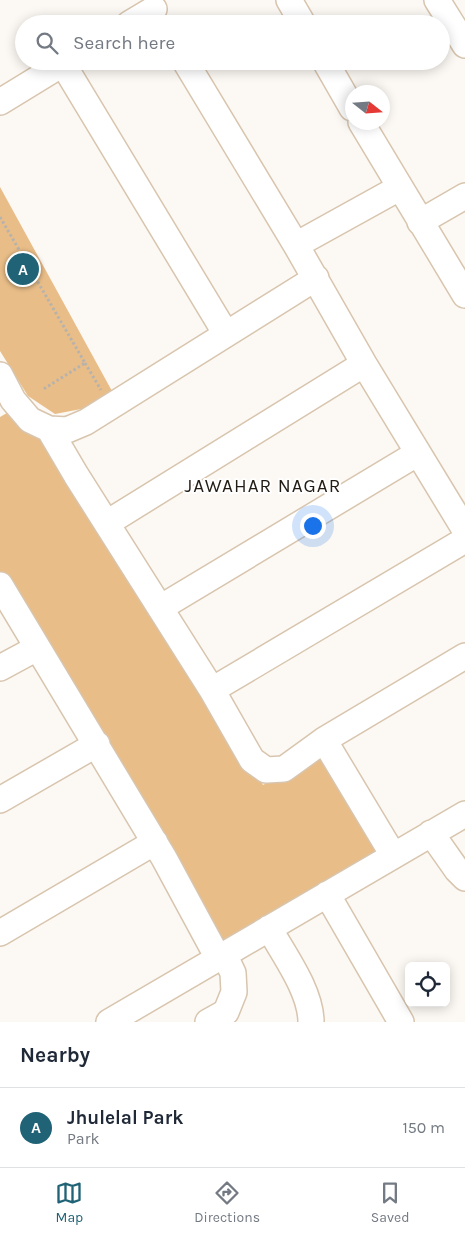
<!DOCTYPE html>
<html lang="en">
<head>
<meta charset="utf-8">
<style>
	body { margin:0; font-family:Karla,sans-serif; background:#f6f6f7; color:#1f2937 }
	.controls { position:absolute; right:15px; bottom:15px; display:grid; overflow:hidden; border-radius:8px; box-shadow:0 2px 12px #0003 }
	.controls button { width:45px; height:45px; display:grid; place-items:center; padding:0; border:0; border-bottom:1px solid #e0e1e3; background:#fff; color:#1f2937; font:25px sans-serif }
	.compass { position:absolute; left:345px; top:85px; width:45px; height:45px; border-radius:50%; background:#fff; box-shadow:0 2px 12px #0003; rotate:107deg }
	.you { position:absolute; left:312px; top:525px; width:18px; height:18px; margin:-12px; border:4px solid #fff; border-radius:50%; background:#1a73e8; box-shadow:0 0 0 8px #1a73e833 }
	.badge { display:grid; place-items:center; width:32px; height:32px; border-radius:50%; background:#216376; color:#fff; font-size:16px; font-weight:700 }
	.pin { position:absolute; translate:-50% -50%; border:2px solid #fff; box-shadow:0 1px 5px #0006 }
	.list { margin:0; padding:0; list-style:none }
	h2 { display:flex; justify-content:space-between; align-items:center; height:65px; margin:0; padding:0 20px; font-size:21px }
	h2 small { font-size:16px; font-weight:400; color:#747a83 }
	.list li { display:grid; grid-template-columns:32px 1fr auto; gap:15px; align-items:center; box-sizing:border-box; height:80px; padding:0 20px; border-top:1px solid #e0e1e3 }
	.list b { display:block; font-size:19px; white-space:nowrap }
	.list p { margin:0; font-size:16px; white-space:nowrap; color:#747a83 }
	.list em { font-size:16px; font-style:normal; color:#747a83 }
	.icon { flex:none; width:28px; height:28px; fill:none; stroke:currentColor; stroke-width:2; stroke-linecap:round; stroke-linejoin:round }
	.map { position:relative; flex:none; width:465px; height:1022px; overflow:hidden }
	.search { position:absolute; background:#fff; box-shadow:0 2px 12px #0003; left:15px; right:15px; top:15px; height:55px; display:flex; align-items:center; gap:12px; box-sizing:border-box; padding:0 18px; border-radius:28px; color:#747a83; font-size:19px }
	.sheet { height:145px; background:#fff }
	nav { display:flex; justify-content:space-around; align-items:center; box-sizing:border-box; height:70px; border-top:1px solid #e0e1e3; background:#fff; font-size:14px; color:#747a83 }
	nav a { display:grid; justify-items:center; gap:2px }
	nav .on { color:#216376 }
	.map>svg:first-child { display:block }
</style>
</head>
<body>
<div class="map">
<svg width="465" height="1022" viewBox="0 0 465 1022">
	<rect width="100%" height="100%" fill="#fcf8f3"/>
	<path fill="#e9bd88" d="M 0,187 L 118,402 L 55,414 L 28,396 L 0,351 Z
		M 12,410 L 51,446 L 263,785 L 322,751 L 379,849 L 225,946 L 0,573 L 0,417 Z"/>
	<g fill="none" stroke-linecap="round" stroke-linejoin="round">
		<g stroke="#d8c5ae" stroke-width="28">
			<path id="minor" d="M 289,0 L 303,24
				M 437,0 L 465,45
				M 129,24 L 154,9
				M 185,61 L 296,245 L 364,364 L 465,530
				M 325,61 L 352,108
				M 63,64 L 226,334
				M 0,102 L 67,61
				M 361,122 L 465,295
				M 420,222 L 465,196
				M 296,245 L 399,188
				M 0,375 L 13,400 L 30,420 L 49,429 L 67,430 L 86,422 L 316,278
				M 49,429 L 76,475 L 212,690 L 252,760 L 266,770 L 284,769 L 324,740 L 465,656
				M 107,523 L 364,364
				M 0,585 L 164,858 L 218,958
				M 160,608 L 418,453
				M 0,668 L 37,648
				M 212,690 L 465,540
				M 324,740 L 393,855
				M 0,800 L 97,744
				M 431,833 L 457,870 L 465,878
				M 327,894 L 401,1022
				M 269,928 C 284,955 311,991 311,1022
				M 0,933 L 155,842
				M 109,1022 L 465,814
				M 208,1022 L 226,1012 L 234,992 L 233,973 L 224,954"/>
		</g>
		<path stroke="#b7b2ac" stroke-width="3" stroke-dasharray="2.5 2.5" stroke-linecap="butt" d="M 0,217 L 85,363 L 42,390
			M 85,363 L 101,390"/>
		<use href="#minor" stroke="#fff" stroke-width="25"/>
	</g>
	<g text-anchor="middle" stroke-width="4" stroke-linejoin="round" paint-order="stroke">
		<g font-size="19" letter-spacing="1" fill="#231c14" stroke="#fff">
			<text x="263" y="492">JAWAHAR NAGAR</text>
		</g>
	</g>
</svg>
<div class="controls">
<button><svg class="icon" aria-label="locate" viewBox="0 0 24 24"><circle cx="12" cy="12" r="6"/><path d="M12 2v4M12 18v4M2 12h4M18 12h4"/></svg></button>
</div>
<svg class="compass" viewBox="-18 -18 36 36"><path d="M0-13l5 13h-10z" fill="#e53935"/><path d="M0 13l5-13h-10z" fill="#747a83"/></svg>
<div class="you"></div>
<div class="pin badge" style="left:23px;top:269px">A</div>
<div class="search"><svg class="icon" aria-label="search" viewBox="0 0 24 24"><circle cx="10" cy="10" r="6"/><path d="M15 15l6 6"/></svg>Search here</div>
</div>
<section class="sheet">
<h2>Nearby<small></small></h2>
<ul class="list">
<li><span class="badge">A</span><div><b>Jhulelal Park</b><p>Park</p></div><em>150 m</em></li>
</ul>
</section>
<nav>
<a class="on"><svg class="icon" aria-label="map" viewBox="0 0 24 24"><path d="M3 6l6-2 6 2 6-2v14l-6 2-6-2-6 2zM9 4v14M15 6v14"/></svg>Map</a>
<a><svg class="icon" aria-label="directions" viewBox="0 0 24 24"><path d="M12 3l9 9-9 9-9-9zM9 14v-3h6M13 9l2 2-2 2"/></svg>Directions</a>
<a><svg class="icon" aria-label="saved" viewBox="0 0 24 24"><path d="M7 4h10v16l-5-4-5 4z"/></svg>Saved</a>
</nav>
</body>
</html>
